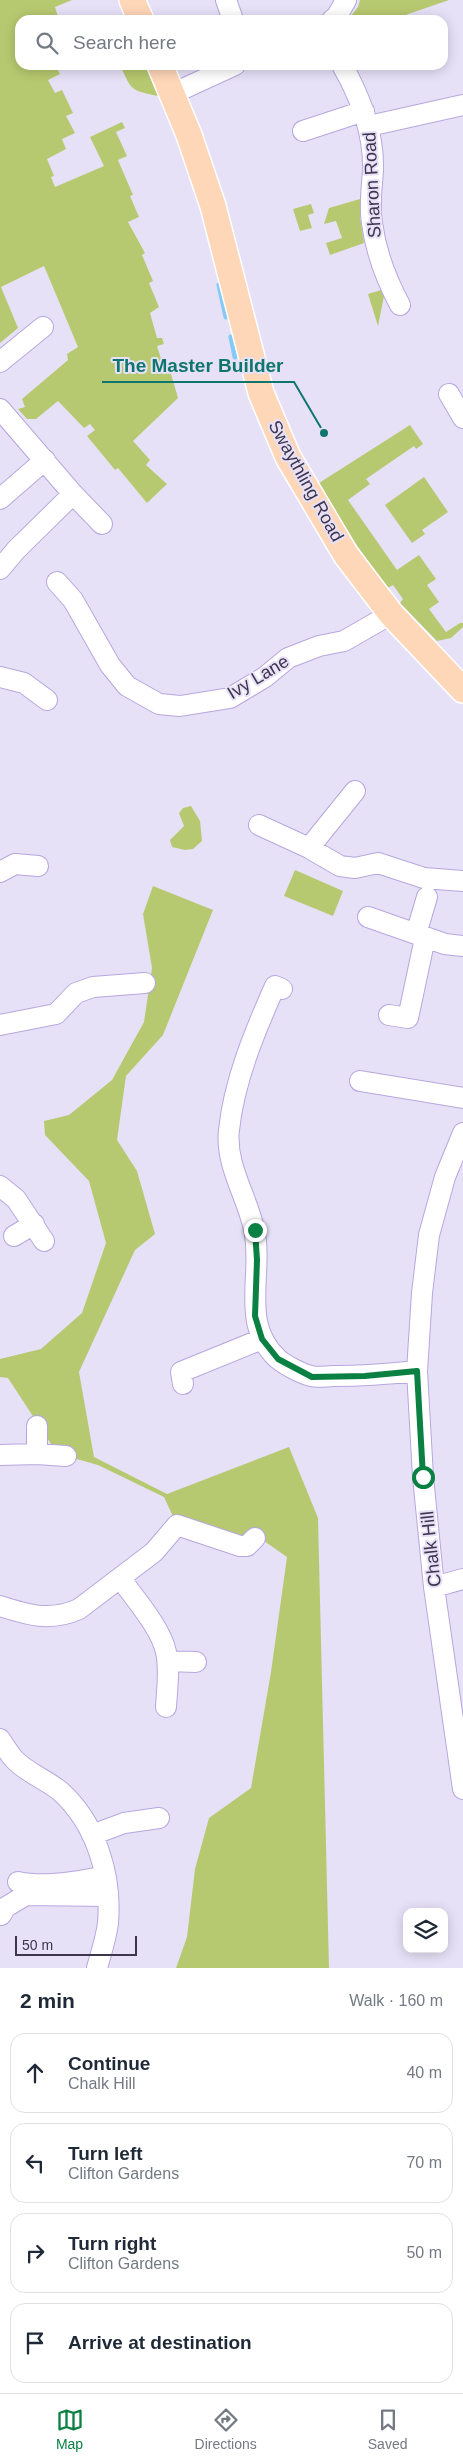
<!DOCTYPE html>
<html lang="en">
<head>
<meta charset="utf-8">
<style>
	body { margin:0; font-family:Arial,sans-serif; background:#f6f6f7; color:#1f2937 }
	.controls { position:absolute; right:15px; bottom:15px; display:grid; overflow:hidden; border-radius:10px; box-shadow:0 2px 12px #0003 }
	.controls button { width:45px; height:45px; display:grid; place-items:center; padding:0; border:0; border-bottom:1px solid #e0e1e3; background:#fff; color:#1f2937; font:25px sans-serif }
	.scale { position:absolute; left:15px; bottom:12px; width:122px; box-sizing:border-box; padding-left:5px; border:2px solid #3d364d; border-top:0; font-size:14px; line-height:18px; white-space:nowrap; color:#3d364d; -webkit-text-stroke:4px #e7e1f8; paint-order:stroke }
	.stop { position:absolute; width:15px; height:15px; margin:-11px; border:4px solid #0b8043; border-radius:50%; background:#fff }
	.stop.end { background:#0b8043; border-color:#fff; box-shadow:0 1px 5px #0008 }
	.list { margin:0; padding:0; list-style:none }
	h2 { display:flex; justify-content:space-between; align-items:center; height:65px; margin:0; padding:0 20px; font-size:21px }
	h2 small { font-size:16px; font-weight:400; color:#747a83 }
	.list li { display:grid; grid-template-columns:32px 1fr auto; gap:15px; align-items:center; box-sizing:border-box; height:80px; margin:0 10px 10px; padding:0 10px; border:1px solid #e0e1e3; border-radius:15px }
	.list b { display:block; font-size:19px; white-space:nowrap }
	.list p { margin:0; font-size:16px; white-space:nowrap; color:#747a83 }
	.list em { font-size:16px; font-style:normal; color:#747a83 }
	.icon { flex:none; width:28px; height:28px; fill:none; stroke:currentColor; stroke-width:2; stroke-linecap:round; stroke-linejoin:round }
	.map { position:relative; flex:none; width:463px; height:1968px; overflow:hidden }
	.search { position:absolute; background:#fff; box-shadow:0 2px 12px #0003; left:15px; right:15px; top:15px; height:55px; display:flex; align-items:center; gap:12px; box-sizing:border-box; padding:0 18px; border-radius:15px; color:#747a83; font-size:19px }
	.sheet { height:425px; background:#fff }
	nav { display:flex; justify-content:space-around; align-items:center; box-sizing:border-box; height:70px; border-top:1px solid #e0e1e3; background:#fff; font-size:14px; color:#747a83 }
	nav a { display:grid; justify-items:center; gap:2px }
	nav .on { color:#0b8043 }
	.map>svg:first-child { display:block }
</style>
</head>
<body>
<div class="map">
<svg width="463" height="1968" viewBox="0 0 463 1968">
	<rect width="100%" height="100%" fill="#e7e1f8"/>
	<path fill="#b7c970" d="M 0,0 L 72,0 L 55,7 L 59,20 L 20,20 L 20,65 L 48,65 L 50,69 L 56,67 L 60,74 L 48,80 L 55,93 L 62,90 L 73,113 L 66,116 L 75,133 L 62,139 L 66,149 L 47,159 L 54,176 L 51,177 L 55,187 L 104,166 L 90,137 L 122,122 L 125,128 L 116,132 L 127,156 L 118,160 L 133,195 L 130,196 L 139,217 L 128,222 L 145,253 L 142,255 L 153,281 L 149,283 L 159,307 L 150,313 L 157,338 L 162,338 L 164,344 L 157,346 L 162,362 L 167,360 L 178,398 L 133,441 L 150,460 L 146,465 L 167,484 L 147,503 L 118,468 L 115,470 L 87,436 L 95,430 L 90,424 L 84,428 L 58,401 L 36,419 L 27,419 L 18,409 L 25,407 L 22,399 L 68,360 L 67,354 L 78,347 L 44,266 L 1,287 L 18,328 L 0,343 Z
		M 360,0 L 449,0 L 391,20 L 348,20 L 358,7 Z
		M 120,65 L 145,65 L 158,96 C 130,90 132,91 120,65 Z
		M 360,199 L 360,217 L 364,243 L 330,255 L 326,243 L 342,238 L 336,221 L 324,224 L 329,208 Z
		M 311,204 L 314,213 L 308,215 L 312,228 L 300,231 L 293,209 Z
		M 381,290 L 384,296 L 378,326 L 368,294 Z
		M 410,425 L 423,444 L 416,449 L 414,446 L 366,479 L 370,484 L 348,500 L 397,570 L 419,555 L 436,579 L 427,585 L 439,602 L 429,609 L 446,632 L 460,623 L 463,623 L 463,627 L 451,638 L 437,641 L 400,603 L 403,599 L 393,585 L 388,588 L 355,543 L 319,483 Z
		M 424,477 L 448,512 L 422,530 L 425,534 L 412,543 L 385,505 Z
		M 191,806 L 200,821 L 202,841 L 193,849 L 185,850 L 172,847 L 170,840 L 184,826 L 179,813 L 183,808 Z
		M 295,870 L 343,891 L 333,916 L 284,896 Z
		M 153,886 L 213,910 L 163,1035 L 126,1076 L 117,1140 L 137,1171 L 155,1234 L 135,1250 L 79,1372 L 94,1457 L 167,1494 L 289,1447 L 318,1518 L 329,1968 L 176,1968 L 187,1937 L 195,1869 L 209,1818 L 251,1788 L 271,1672 L 287,1557 L 251,1532 L 243,1541 L 177,1525 L 164,1497 L 98,1465 L 66,1456 L 51,1444 L 8,1378 L 0,1377 L 0,1359 L 41,1349 L 82,1313 L 106,1243 L 89,1181 L 45,1135 L 44,1121 L 69,1115 L 112,1080 L 144,1022 L 152,968 L 143,914 Z"/>
	<g fill="none" stroke-linecap="round" stroke-linejoin="round">
		<path stroke="#85caf7" stroke-width="5" d="M 219,285 L 226,317
			M 231,337 L 235,357"/>
		<g stroke="#b7a7de" stroke-width="22">
			<path id="minor" d="M 226,0 L 233,20
				M 332,20 L 337,16 L 346,0
				M 342,65 C 361,98 374,132 373,170 C 372,187 369,205 372,223 C 376,253 386,279 400,305
				M 172,94 L 235,65
				M 369,126 L 463,105
				M 303,131 L 364,111
				M 0,362 L 43,327
				M 449,394 L 463,418
				M 0,409 L 73,494 L 102,524
				M 0,499 L 45,460
				M 0,569 L 16,550 L 73,494
				M 57,582 L 73,600 L 110,665 L 127,686 L 159,704 L 180,706 L 230,698 L 265,677 L 288,658 L 319,646 L 344,641 L 391,614
				M 0,677 L 24,683 L 47,700
				M 355,791 L 309,848 L 340,866 L 355,868 L 378,863 L 424,878 L 463,881
				M 259,825 L 309,848
				M 0,872 L 15,864 L 38,866
				M 368,917 L 445,944 L 463,946
				M 416,934 L 427,897
				M 282,989 L 275,986 C 255,1031 234,1081 229,1130 C 225,1165 247,1196 254,1229 C 264,1273 239,1324 278,1359 C 285,1365 302,1374 311,1376 C 318,1378 327,1376 334,1376 C 362,1376 389,1374 417,1371
				M 389,1015 L 408,1018 L 425,938
				M 0,1025 L 56,1014 L 76,993 L 93,987 L 145,983
				M 360,1081 L 463,1098
				M 463,1133 L 445,1177 L 429,1235 L 422,1293 L 417,1371 L 423,1477 L 434,1587 L 463,1789
				M 0,1186 L 16,1199 L 44,1241
				M 14,1236 L 34,1224
				M 183,1384 L 181,1372 L 262,1339
				M 37,1454 L 37,1426
				M 0,1455 L 37,1454 L 66,1456
				M 121,1579 C 135,1599 161,1628 166,1652 C 170,1669 167,1689 166,1707
				M 434,1587 L 463,1579
				M 0,1606 C 28,1615 50,1622 79,1609 L 154,1552 L 177,1525 L 240,1546 L 247,1546 L 255,1538
				M 168,1661 L 196,1662
				M 0,1739 C 4,1745 8,1752 13,1758 C 25,1772 45,1779 60,1791 C 96,1823 112,1876 108,1923 C 106,1939 101,1953 97,1968
				M 92,1835 L 124,1823 L 159,1818
				M 18,1882 C 45,1888 78,1882 105,1876
				M 1,1915 L 6,1907 L 26,1895 L 108,1896"/>
		</g>
		<g stroke="#fff" stroke-width="28">
			<path id="major" d="M 132,0 L 141,20
				M 160,65 L 189,135 L 213,206 L 261,393 L 288,457 L 346,555 L 391,614 L 463,690"/>
		</g>
		<use href="#minor" stroke="#fff" stroke-width="20"/>
		<use href="#major" stroke="#fed6b8" stroke-width="25"/>
	</g>
	<g fill="none" stroke-linecap="round" stroke-linejoin="round">
		<path stroke="#0b8043" stroke-width="6" d="M 255,1230 L 257,1260 L 255,1316 L 262,1339 L 278,1359 L 312,1377 L 365,1376 L 417,1371 L 423,1477"/>
	</g>
	<g text-anchor="middle" stroke-width="4" stroke-linejoin="round" paint-order="stroke">
		<g font-size="18" fill="#3d364d" stroke="#e7e1f8">
			<text transform="translate(372 185) rotate(-93)" y="6">Sharon Road</text>
			<text transform="translate(306 481) rotate(61)" y="6">Swaythling Road</text>
			<text transform="translate(258 677) rotate(-31)" y="6">Ivy Lane</text>
			<text transform="translate(431 1549) rotate(-96)" y="6">Chalk Hill</text>
		</g>
	</g>
	<path fill="none" stroke="#0f766e" stroke-width="2" d="M324 433L294 382H102"/>
	<circle fill="#0f766e" stroke="#e7e1f8" stroke-width="2" cx="324" cy="433" r="5"/>
	<g font-size="19" text-anchor="middle" font-weight="bold" fill="#0f766e" stroke="#e7e1f8" stroke-width="4" stroke-linejoin="round" paint-order="stroke">
		<text x="198" y="372">The Master Builder</text>
	</g>
</svg>
<div class="controls">
<button><svg class="icon" aria-label="layers" viewBox="0 0 24 24"><path d="M12 4l9 5-9 5-9-5zM3 14l9 5 9-5"/></svg></button>
</div>
<div class="scale">50 m</div>
<div class="stop" style="left:423px;top:1477px"></div>
<div class="stop end" style="left:255px;top:1230px"></div>
<div class="search"><svg class="icon" aria-label="search" viewBox="0 0 24 24"><circle cx="10" cy="10" r="6"/><path d="M15 15l6 6"/></svg>Search here</div>
</div>
<section class="sheet">
<h2>2 min<small>Walk · 160 m</small></h2>
<ul class="list">
<li><svg class="icon" aria-label="ahead" viewBox="0 0 24 24"><path d="M12 20V5M6 11l6-6 6 6"/></svg><div><b>Continue</b><p>Chalk Hill</p></div><em>40 m</em></li>
<li><svg class="icon" aria-label="left" viewBox="0 0 24 24"><path d="M17 20v-9H6M10 6l-5 5 5 5"/></svg><div><b>Turn left</b><p>Clifton Gardens</p></div><em>70 m</em></li>
<li><svg class="icon" aria-label="right" viewBox="0 0 24 24"><path d="M7 20v-9h11M14 6l5 5-5 5"/></svg><div><b>Turn right</b><p>Clifton Gardens</p></div><em>50 m</em></li>
<li><svg class="icon" aria-label="arrive" viewBox="0 0 24 24"><path d="M6 21V4h12l-3 4 3 4H6"/></svg><div><b>Arrive at destination</b></div></li>
</ul>
</section>
<nav>
<a class="on"><svg class="icon" aria-label="map" viewBox="0 0 24 24"><path d="M3 6l6-2 6 2 6-2v14l-6 2-6-2-6 2zM9 4v14M15 6v14"/></svg>Map</a>
<a><svg class="icon" aria-label="directions" viewBox="0 0 24 24"><path d="M12 3l9 9-9 9-9-9zM9 14v-3h6M13 9l2 2-2 2"/></svg>Directions</a>
<a><svg class="icon" aria-label="saved" viewBox="0 0 24 24"><path d="M7 4h10v16l-5-4-5 4z"/></svg>Saved</a>
</nav>
</body>
</html>
